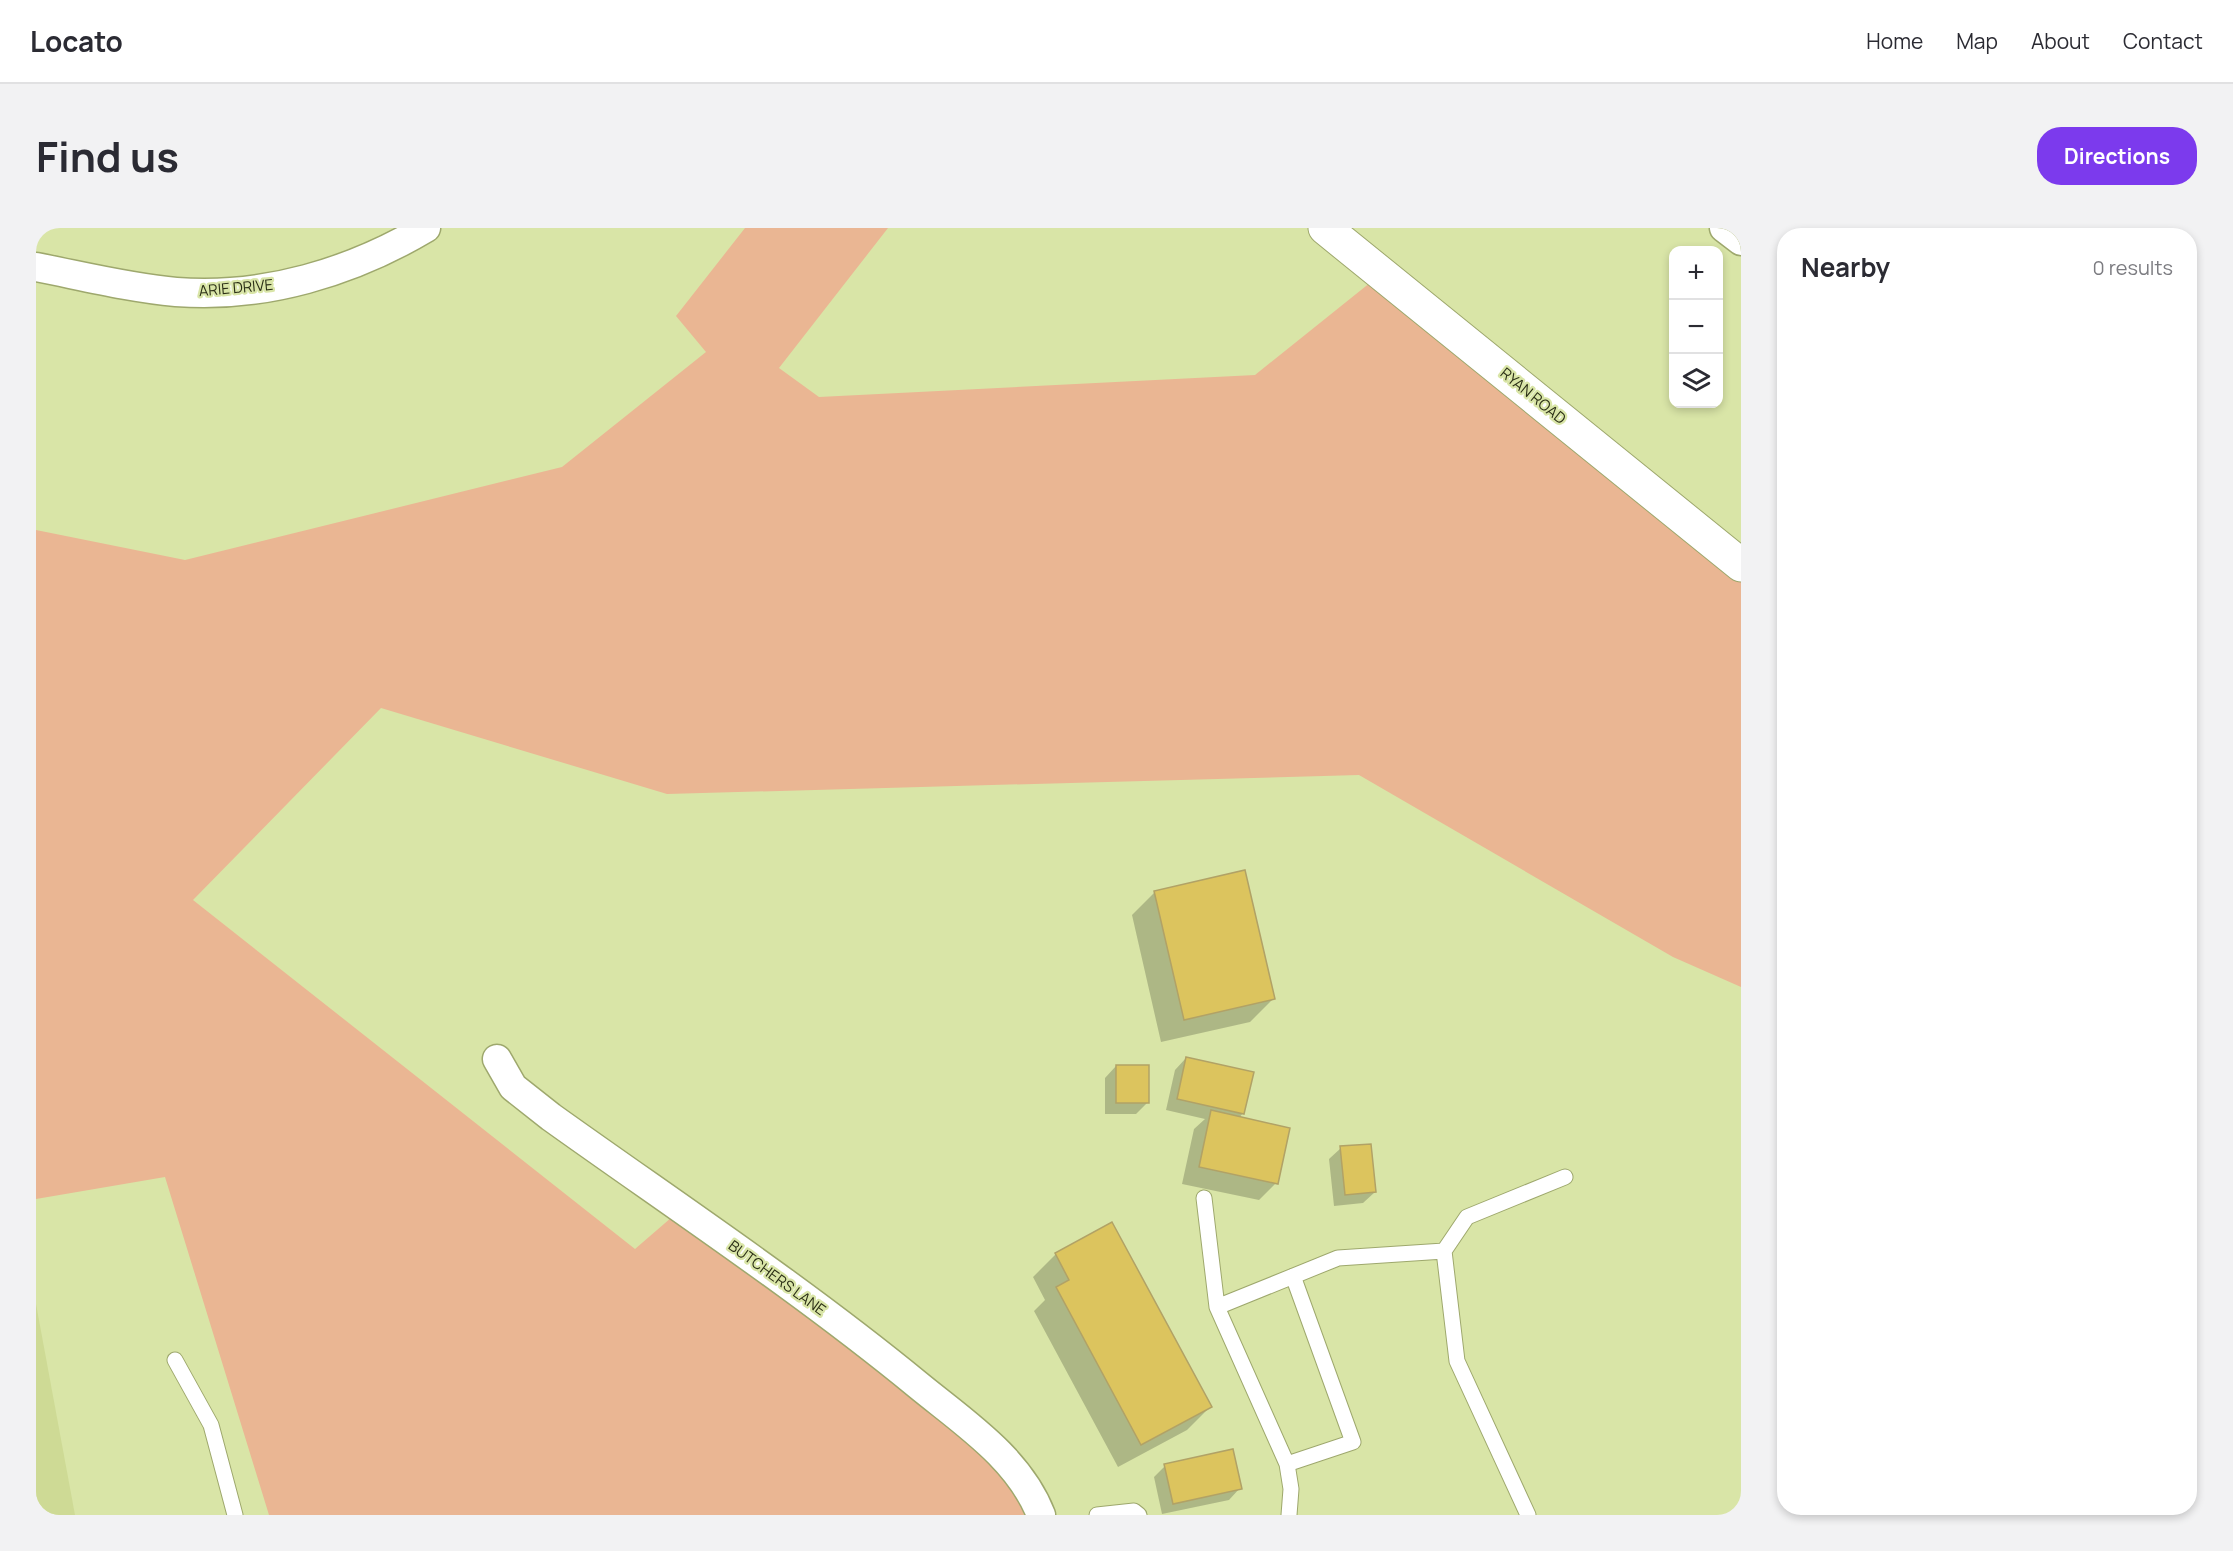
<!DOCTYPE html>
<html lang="en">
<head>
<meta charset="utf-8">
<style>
	body { margin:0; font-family:Manrope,sans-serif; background:#f2f2f3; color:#2b2b33 }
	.controls { position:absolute; right:18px; top:18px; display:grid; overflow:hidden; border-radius:12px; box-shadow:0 3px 9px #0003 }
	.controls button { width:54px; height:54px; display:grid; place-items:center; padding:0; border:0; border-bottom:2px solid #e1e1e2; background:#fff; color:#2b2b33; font:30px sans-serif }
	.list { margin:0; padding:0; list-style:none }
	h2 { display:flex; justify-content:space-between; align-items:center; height:78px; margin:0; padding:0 24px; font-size:26px }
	h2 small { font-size:20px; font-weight:400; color:#7c7c81 }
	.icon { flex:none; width:33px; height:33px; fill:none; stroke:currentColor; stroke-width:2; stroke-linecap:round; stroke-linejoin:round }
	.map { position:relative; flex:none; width:1705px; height:1287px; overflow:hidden; border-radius:24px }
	header { display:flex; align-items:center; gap:36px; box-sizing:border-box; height:84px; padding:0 30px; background:#fff; border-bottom:2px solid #e1e1e2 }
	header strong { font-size:28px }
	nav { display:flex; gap:33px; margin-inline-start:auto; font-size:21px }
	.intro { display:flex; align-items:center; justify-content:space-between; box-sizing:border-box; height:144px; padding:0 36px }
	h1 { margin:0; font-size:42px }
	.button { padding:15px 27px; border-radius:24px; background:#7c3aed; color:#fff; font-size:21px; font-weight:700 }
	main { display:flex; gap:36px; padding:0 36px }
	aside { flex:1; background:#fff; border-radius:24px; box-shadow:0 3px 9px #0003 }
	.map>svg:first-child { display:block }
</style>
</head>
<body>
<header>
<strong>Locato</strong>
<nav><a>Home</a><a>Map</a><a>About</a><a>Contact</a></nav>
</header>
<div class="intro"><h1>Find us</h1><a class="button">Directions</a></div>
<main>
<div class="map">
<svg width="1705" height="1287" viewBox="0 0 1705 1287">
	<rect width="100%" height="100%" fill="#d9e5a7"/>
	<path fill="#ceda95" d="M 0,1076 L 39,1287 L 0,1287 Z"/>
	<path fill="#eab693" d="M 709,0 L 852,0 L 743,140 L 783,169 L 1219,147 L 1345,46 L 1705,337 L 1705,759 L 1637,729 L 1323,547 L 631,566 L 345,480 L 157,672 L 599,1021 L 643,983 L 839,1122 L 982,1257 L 988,1287 L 233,1287 L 129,949 L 0,971 L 0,302 L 149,332 L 526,239 L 670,124 L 640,88 Z"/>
	<path fill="#0003" d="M 1119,664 L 1237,771 L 1214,794 L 1125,814 L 1096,687 Z
		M 1150,830 L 1207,885 L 1203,890 L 1240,955 L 1223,972 L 1146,956 L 1158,901 L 1169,891 L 1130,882 L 1139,842 Z
		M 1080,838 L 1111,875 L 1100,886 L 1069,886 L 1069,850 Z
		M 1305,920 L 1339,964 L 1327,975 L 1298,978 L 1293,931 Z
		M 1020,1026 L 1174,1179 L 1151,1202 L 1082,1239 L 998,1083 L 1009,1072 L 997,1049 Z
		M 1129,1238 L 1204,1260 L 1193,1272 L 1126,1286 L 1118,1249 Z"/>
	<path fill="#dcc45e" stroke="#b1a266" stroke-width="1.5" d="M 1209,642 L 1239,771 L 1148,792 L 1118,663 Z
		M 1150,829 L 1218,844 L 1208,886 L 1141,871 Z
		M 1080,837 L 1113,837 L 1113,875 L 1080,875 Z
		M 1175,882 L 1254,900 L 1242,956 L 1163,939 Z
		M 1335,916 L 1340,964 L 1309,967 L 1304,918 Z
		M 1076,994 L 1176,1179 L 1105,1217 L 1020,1059 L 1033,1052 L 1019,1025 Z
		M 1197,1221 L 1206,1261 L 1137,1276 L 1128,1236 Z"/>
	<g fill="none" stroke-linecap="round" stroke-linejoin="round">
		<g stroke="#9ea86d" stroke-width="17">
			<path id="lane" d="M 1168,970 L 1181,1079
				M 139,1132 L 175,1197 L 199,1287
				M 1251,1236 L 1317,1214 L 1257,1048
				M 1061,1287 L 1098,1283 L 1103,1287
				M 1253,1287 L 1255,1261 L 1251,1236 L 1181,1079 L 1302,1030 L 1408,1023
				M 1492,1287 L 1421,1133 L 1408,1023 L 1431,989 L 1529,949"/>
		</g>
		<g stroke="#9ea86d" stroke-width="31">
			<path id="street" d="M 1688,0 L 1705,13
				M 0,39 C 46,48 94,60 140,64 C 228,71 316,44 390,0
				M 461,831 L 477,859 L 515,889 C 638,977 765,1061 882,1157 C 927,1194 983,1230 1005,1287"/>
		</g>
		<g stroke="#9ea86d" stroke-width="35">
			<path id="secondary" d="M 1289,0 L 1705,337"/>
		</g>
		<use href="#lane" stroke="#fff" stroke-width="15"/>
		<use href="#street" stroke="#fff" stroke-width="28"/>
		<use href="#secondary" stroke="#fff" stroke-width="33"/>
	</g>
	<g text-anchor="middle" stroke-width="4.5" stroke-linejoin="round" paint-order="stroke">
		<g font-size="15" fill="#2b2f16" stroke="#d9e5a7">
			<text transform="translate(200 60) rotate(-5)" y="5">ARIE DRIVE</text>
			<text transform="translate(1497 168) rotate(39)" y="5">RYAN ROAD</text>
			<text transform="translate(741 1050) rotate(36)" y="5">BUTCHERS LANE</text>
		</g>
	</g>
</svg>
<div class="controls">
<button>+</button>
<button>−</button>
<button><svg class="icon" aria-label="layers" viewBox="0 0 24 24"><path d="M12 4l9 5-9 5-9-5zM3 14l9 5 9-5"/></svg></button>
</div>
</div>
<aside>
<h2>Nearby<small>0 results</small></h2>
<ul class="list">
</ul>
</aside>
</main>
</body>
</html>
